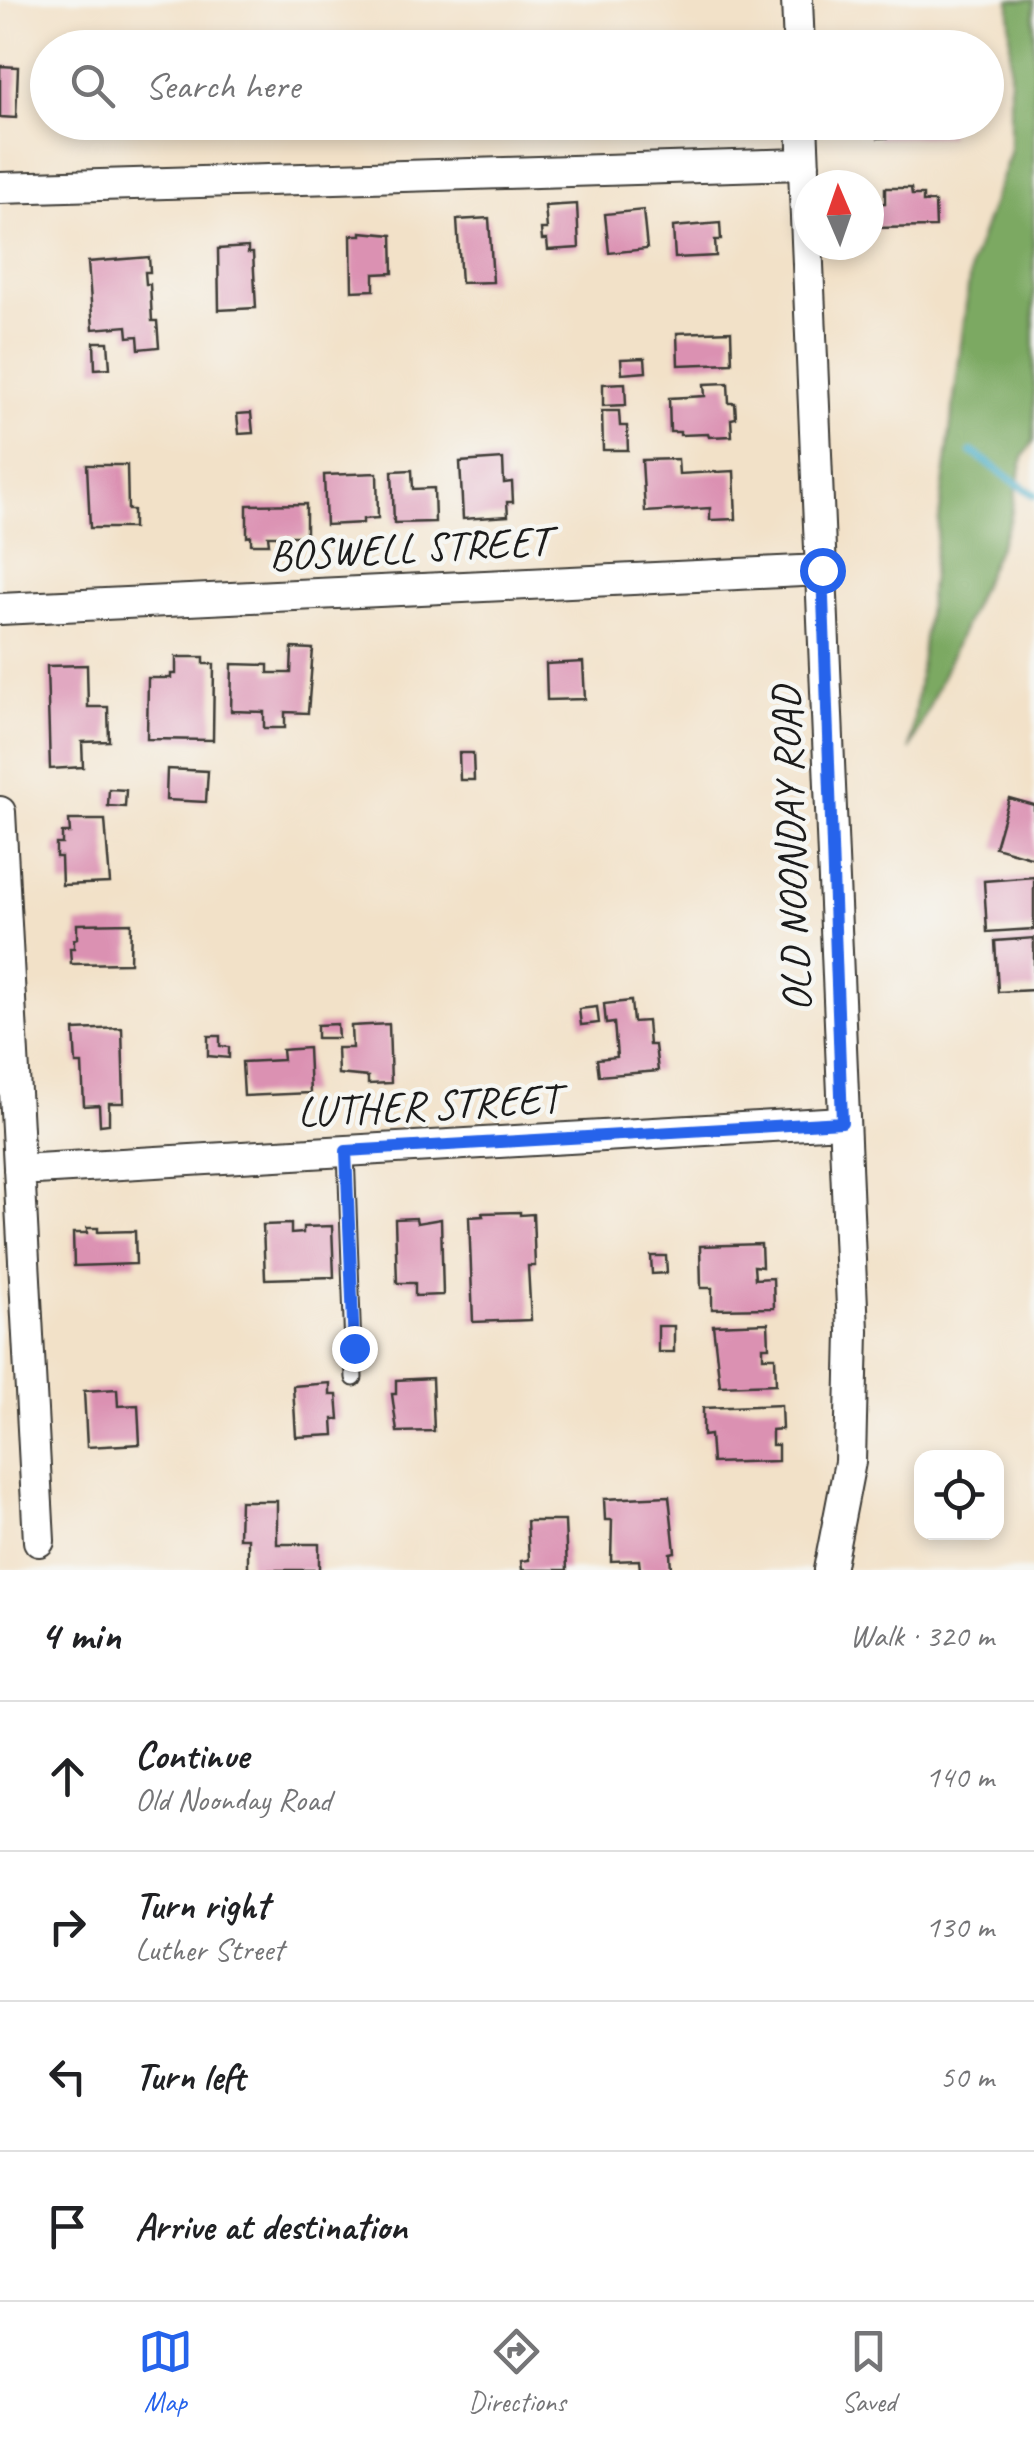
<!DOCTYPE html>
<html lang="en">
<head>
<meta charset="utf-8">
<style>
	body { margin:0; font-family:Caveat,sans-serif; background:#f2f2f2; color:#202124 }
	.controls { position:absolute; right:30px; bottom:30px; display:grid; overflow:hidden; border-radius:20px; box-shadow:0 5px 15px #0003 }
	.controls button { width:90px; height:90px; display:grid; place-items:center; padding:0; border:0; border-bottom:2px solid #e0e0e0; background:#fff; color:#202124; font:50px sans-serif }
	.compass { position:absolute; left:794px; top:170px; width:90px; height:90px; border-radius:50%; background:#fff; box-shadow:0 5px 15px #0003; rotate:358deg }
	.stop { position:absolute; width:30px; height:30px; margin:-22px; border:8px solid #2563eb; border-radius:50%; background:#fff }
	.stop.end { background:#2563eb; border-color:#fff; box-shadow:0 2px 10px #0008 }
	.list { margin:0; padding:0; list-style:none }
	h2 { display:flex; justify-content:space-between; align-items:center; height:130px; margin:0; padding:0 40px; font-size:42px }
	h2 small { font-size:32px; font-weight:400; color:#757577 }
	.list li { display:grid; grid-template-columns:65px 1fr auto; gap:30px; align-items:center; box-sizing:border-box; height:150px; padding:0 40px; border-top:2px solid #e0e0e0 }
	.list b { display:block; font-size:38px; white-space:nowrap }
	.list p { margin:0; font-size:32px; white-space:nowrap; color:#757577 }
	.list em { font-size:32px; font-style:normal; color:#757577 }
	.icon { flex:none; width:55px; height:55px; fill:none; stroke:currentColor; stroke-width:2; stroke-linecap:round; stroke-linejoin:round }
	.map { position:relative; flex:none; width:1034px; height:1570px; overflow:hidden }
	.search { position:absolute; background:#fff; box-shadow:0 5px 15px #0003; left:30px; right:30px; top:30px; height:110px; display:flex; align-items:center; gap:25px; box-sizing:border-box; padding:0 35px; border-radius:55px; color:#757577; font-size:38px }
	.sheet { height:730px; background:#fff }
	nav { display:flex; justify-content:space-around; align-items:center; box-sizing:border-box; height:140px; border-top:2px solid #e0e0e0; background:#fff; font-size:28px; color:#757577 }
	nav a { display:grid; justify-items:center; gap:5px }
	nav .on { color:#2563eb }
	.map>svg:first-child { display:block }
</style>
</head>
<body>
<div class="map">
<svg width="1034" height="1570" viewBox="0 0 1034 1570">
	<rect width="100%" height="100%" fill="#f6f6f2"/>
	<filter id="ink" filterUnits="userSpaceOnUse"><feTurbulence type="fractalNoise" baseFrequency=".01" numOctaves="2"/><feDisplacementMap in="SourceGraphic" scale="20" xChannelSelector="R" yChannelSelector="G"/><feConvolveMatrix kernelMatrix="1 2 1 2 8 2 1 2 1" color-interpolation-filters="sRGB"/></filter>
	<filter id="wash" filterUnits="userSpaceOnUse"><feTurbulence type="fractalNoise" baseFrequency=".0048" numOctaves="4" result="noise"/><feDisplacementMap in="SourceGraphic" scale="40" xChannelSelector="R" yChannelSelector="G"/><feGaussianBlur stdDeviation="2.25" result="paint"/><feColorMatrix in="noise" values="0 0 0 0 0 0 0 0 0 0 0 0 0 0 0 0 0 1.4 0 .05"/><feComposite in="paint" operator="in"/></filter>
	<g filter="url(#wash)">
		<rect width="100%" height="100%" fill="#f2e1c8"/>
		<path fill="#7ba962" stroke="#4c623f" stroke-width="2.5" d="M 1010,0 L 1034,0 L 1034,440 L 1023,458 L 1010,521 L 910,750 L 971,264 L 1010,153 Z"/>
		<g fill="none" stroke-linecap="round" stroke-linejoin="round">
			<path stroke="#48adc7" stroke-width="8" d="M 972,452 L 1034,495"/>
		</g>
		<g id="blocks">
			<path fill="#db91b2" d="M 0,66 L 18,67 L 16,118 L 0,117 Z
				M 877,122 L 949,122 L 949,136 L 878,138 Z
				M 885,188 L 911,188 L 912,195 L 923,195 L 923,202 L 935,202 L 936,227 L 870,228 L 870,204 L 885,203 Z
				M 577,204 L 579,248 L 548,250 L 547,240 L 542,240 L 541,229 L 547,229 L 545,206 Z
				M 643,210 L 647,249 L 609,253 L 605,214 Z
				M 489,218 L 493,282 L 461,283 L 457,220 Z
				M 720,223 L 721,240 L 715,240 L 716,256 L 675,258 L 673,227 Z
				M 361,232 L 392,235 L 393,273 L 374,274 L 374,290 L 352,291 L 351,235 L 361,235 Z
				M 248,247 L 248,253 L 253,253 L 256,308 L 219,310 L 218,249 Z
				M 149,257 L 150,272 L 145,272 L 146,284 L 150,284 L 152,321 L 157,321 L 159,347 L 139,349 L 138,336 L 128,337 L 127,326 L 93,329 L 88,262 Z
				M 731,331 L 732,363 L 678,365 L 677,333 Z
				M 94,342 L 108,342 L 110,368 L 95,369 Z
				M 645,358 L 646,372 L 622,374 L 621,359 Z
				M 625,383 L 626,405 L 603,406 L 603,384 Z
				M 728,383 L 729,403 L 735,403 L 736,418 L 731,419 L 732,436 L 709,437 L 708,434 L 680,435 L 680,432 L 670,432 L 669,398 L 705,396 L 704,384 Z
				M 602,411 L 619,411 L 620,426 L 627,426 L 628,450 L 603,450 Z
				M 251,413 L 253,433 L 239,434 L 237,414 Z
				M 503,459 L 504,483 L 512,482 L 513,502 L 507,502 L 508,516 L 463,519 L 460,462 Z
				M 678,459 L 679,474 L 734,471 L 736,519 L 710,520 L 710,508 L 645,512 L 642,460 Z
				M 87,465 L 127,465 L 128,510 L 133,510 L 133,528 L 90,528 Z
				M 412,470 L 413,489 L 434,488 L 435,522 L 394,523 L 392,471 Z
				M 377,473 L 378,518 L 363,519 L 363,523 L 326,525 L 324,475 Z
				M 306,504 L 306,536 L 268,536 L 269,544 L 251,544 L 251,536 L 247,537 L 247,505 Z
				M 292,648 L 313,649 L 308,713 L 285,712 L 285,728 L 264,728 L 264,712 L 231,711 L 232,664 L 268,665 L 268,673 L 291,673 Z
				M 176,657 L 204,657 L 204,664 L 214,664 L 213,740 L 147,739 L 148,678 L 171,678 L 171,674 L 176,674 Z
				M 583,662 L 585,699 L 547,700 L 546,664 Z
				M 87,665 L 88,707 L 108,707 L 109,741 L 82,742 L 83,767 L 50,769 L 47,666 Z
				M 459,753 L 473,753 L 474,780 L 460,780 Z
				M 167,769 L 208,771 L 206,802 L 166,800 Z
				M 109,789 L 126,790 L 125,807 L 108,806 Z
				M 1009,798 L 1034,805 L 1034,858 L 995,847 Z
				M 69,820 L 105,820 L 110,883 L 62,885 L 61,857 L 56,857 L 56,844 L 62,844 L 62,833 L 70,833 Z
				M 1034,877 L 1034,929 L 987,932 L 984,881 Z
				M 131,923 L 130,963 L 71,964 L 70,948 L 74,948 L 74,939 L 77,938 L 77,924 Z
				M 1034,938 L 1034,990 L 998,992 L 995,941 Z
				M 631,1001 L 633,1022 L 647,1021 L 649,1045 L 655,1045 L 658,1071 L 599,1076 L 597,1059 L 617,1057 L 614,1023 L 606,1024 L 604,1004 Z
				M 597,1007 L 599,1023 L 581,1025 L 579,1009 Z
				M 337,1024 L 338,1038 L 317,1038 L 317,1025 Z
				M 389,1024 L 391,1083 L 368,1084 L 368,1077 L 338,1074 L 337,1048 L 352,1048 L 351,1026 Z
				M 122,1028 L 124,1103 L 109,1103 L 109,1124 L 100,1125 L 99,1105 L 84,1106 L 82,1064 L 76,1064 L 74,1030 Z
				M 208,1036 L 220,1036 L 220,1046 L 229,1047 L 229,1058 L 208,1056 Z
				M 308,1048 L 310,1093 L 244,1096 L 242,1062 L 283,1060 L 282,1050 Z
				M 520,1212 L 520,1215 L 533,1214 L 535,1266 L 528,1266 L 531,1320 L 473,1322 L 469,1217 L 483,1216 L 482,1213 Z
				M 416,1218 L 417,1223 L 441,1219 L 443,1295 L 415,1296 L 415,1283 L 397,1283 L 395,1219 Z
				M 291,1224 L 291,1234 L 303,1233 L 303,1227 L 332,1226 L 334,1277 L 265,1279 L 263,1225 Z
				M 87,1228 L 98,1228 L 98,1232 L 135,1231 L 136,1264 L 74,1266 L 73,1233 L 87,1233 Z
				M 761,1244 L 762,1267 L 754,1266 L 755,1279 L 773,1278 L 774,1308 L 712,1309 L 712,1288 L 701,1288 L 700,1246 Z
				M 651,1256 L 666,1256 L 667,1273 L 652,1274 Z
				M 768,1323 L 769,1347 L 763,1347 L 763,1357 L 775,1357 L 776,1384 L 720,1386 L 713,1325 Z
				M 658,1326 L 674,1326 L 674,1352 L 658,1352 Z
				M 432,1378 L 434,1431 L 397,1432 L 392,1394 L 396,1394 L 396,1380 Z
				M 330,1383 L 330,1395 L 337,1395 L 339,1419 L 333,1419 L 334,1435 L 296,1437 L 293,1386 Z
				M 117,1389 L 118,1406 L 138,1405 L 140,1444 L 87,1447 L 84,1391 Z
				M 781,1405 L 782,1429 L 772,1430 L 772,1445 L 778,1445 L 778,1461 L 712,1463 L 710,1435 L 703,1436 L 703,1408 Z
				M 669,1496 L 675,1552 L 670,1553 L 671,1570 L 640,1570 L 639,1560 L 611,1561 L 612,1520 L 605,1520 L 604,1499 Z
				M 240,1501 L 277,1501 L 277,1544 L 319,1544 L 319,1570 L 248,1570 L 248,1538 L 239,1538 Z
				M 527,1521 L 565,1521 L 567,1570 L 522,1570 L 521,1561 L 529,1560 Z"/>
		</g>
	</g>
	<g filter="url(#ink)">
		<use href="#blocks" fill-opacity="0" stroke="#3c3a36" stroke-width="2.5"/>
		<g fill="none" stroke-linecap="round" stroke-linejoin="round">
			<g stroke="#3c3a36" stroke-width="19">
				<path id="service" d="M 346,1151 L 354,1378"/>
			</g>
			<g stroke="#3c3a36" stroke-width="34">
				<path id="minor" d="M 797,0 L 799,48
					M 802,122 L 853,1331 L 850,1462 L 829,1570
					M 0,188 L 804,164
					M 0,609 L 822,570
					M 0,812 L 39,1541
					M 19,1170 L 842,1122"/>
			</g>
			<use href="#service" stroke="#fff" stroke-width="15"/>
			<use href="#minor" stroke="#fff" stroke-width="30"/>
		</g>
	</g>
	<g fill="none" stroke-linecap="round" stroke-linejoin="round" filter="url(#ink)">
		<path stroke="#2563eb" stroke-width="12" d="M 354,1348 L 346,1151 L 842,1122 L 822,570"/>
	</g>
	<g text-anchor="middle" stroke-width="9" stroke-linejoin="round" paint-order="stroke">
		<g font-size="42" fill="#1c1c1c" stroke="#f6f6f2">
			<text transform="translate(409 547) rotate(-3)" y="15">BOSWELL STREET</text>
			<text transform="translate(790 849) rotate(-92)" y="15">OLD NOONDAY ROAD</text>
			<text transform="translate(428 1104) rotate(-3)" y="15">LUTHER STREET</text>
		</g>
	</g>
</svg>
<div class="controls">
<button><svg class="icon" aria-label="locate" viewBox="0 0 24 24"><circle cx="12" cy="12" r="6"/><path d="M12 2v4M12 18v4M2 12h4M18 12h4"/></svg></button>
</div>
<svg class="compass" viewBox="-18 -18 36 36"><path d="M0-13l5 13h-10z" fill="#e53935"/><path d="M0 13l5-13h-10z" fill="#757577"/></svg>
<div class="stop" style="left:822px;top:570px"></div>
<div class="stop end" style="left:354px;top:1348px"></div>
<div class="search"><svg class="icon" aria-label="search" viewBox="0 0 24 24"><circle cx="10" cy="10" r="6"/><path d="M15 15l6 6"/></svg>Search here</div>
</div>
<section class="sheet">
<h2>4 min<small>Walk · 320 m</small></h2>
<ul class="list">
<li><svg class="icon" aria-label="ahead" viewBox="0 0 24 24"><path d="M12 20V5M6 11l6-6 6 6"/></svg><div><b>Continue</b><p>Old Noonday Road</p></div><em>140 m</em></li>
<li><svg class="icon" aria-label="right" viewBox="0 0 24 24"><path d="M7 20v-9h11M14 6l5 5-5 5"/></svg><div><b>Turn right</b><p>Luther Street</p></div><em>130 m</em></li>
<li><svg class="icon" aria-label="left" viewBox="0 0 24 24"><path d="M17 20v-9H6M10 6l-5 5 5 5"/></svg><div><b>Turn left</b></div><em>50 m</em></li>
<li><svg class="icon" aria-label="arrive" viewBox="0 0 24 24"><path d="M6 21V4h12l-3 4 3 4H6"/></svg><div><b>Arrive at destination</b></div></li>
</ul>
</section>
<nav>
<a class="on"><svg class="icon" aria-label="map" viewBox="0 0 24 24"><path d="M3 6l6-2 6 2 6-2v14l-6 2-6-2-6 2zM9 4v14M15 6v14"/></svg>Map</a>
<a><svg class="icon" aria-label="directions" viewBox="0 0 24 24"><path d="M12 3l9 9-9 9-9-9zM9 14v-3h6M13 9l2 2-2 2"/></svg>Directions</a>
<a><svg class="icon" aria-label="saved" viewBox="0 0 24 24"><path d="M7 4h10v16l-5-4-5 4z"/></svg>Saved</a>
</nav>
</body>
</html>
